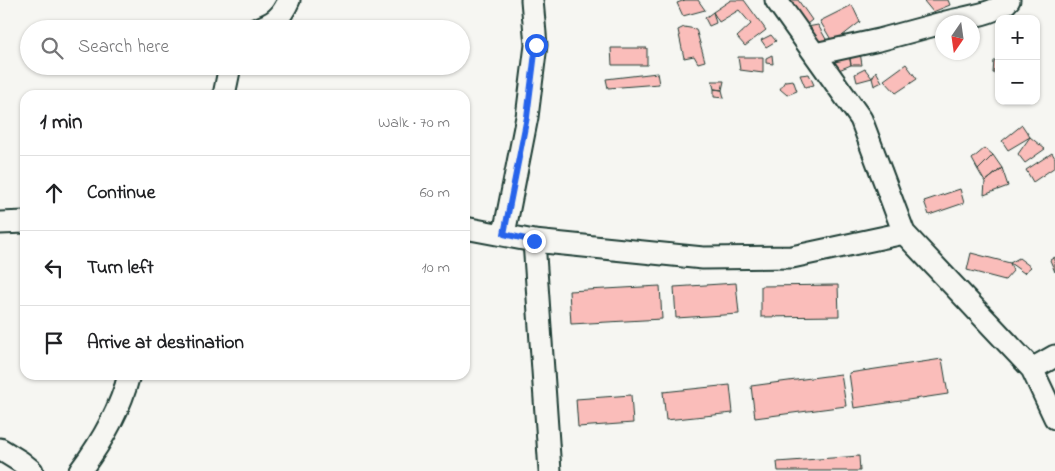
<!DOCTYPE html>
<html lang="en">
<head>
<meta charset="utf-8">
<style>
	body { margin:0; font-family:"Indie Flower",sans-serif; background:#f2f2f2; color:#202124 }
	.controls { position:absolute; right:15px; top:15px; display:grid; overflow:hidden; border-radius:10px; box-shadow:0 1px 4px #0004 }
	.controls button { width:45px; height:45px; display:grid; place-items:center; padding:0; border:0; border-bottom:1px solid #e0e0e0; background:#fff; color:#202124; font:25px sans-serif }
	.compass { position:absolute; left:935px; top:15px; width:45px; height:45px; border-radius:50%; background:#fff; box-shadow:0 1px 4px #0004; rotate:193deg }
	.stop { position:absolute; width:15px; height:15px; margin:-11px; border:4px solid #2563eb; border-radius:50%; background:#fff }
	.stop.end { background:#2563eb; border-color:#fff; box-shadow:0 1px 5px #0008 }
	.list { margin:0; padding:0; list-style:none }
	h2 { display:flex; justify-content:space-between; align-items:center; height:65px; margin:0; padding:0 20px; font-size:21px }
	h2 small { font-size:16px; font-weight:400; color:#757577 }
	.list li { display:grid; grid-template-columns:32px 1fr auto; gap:15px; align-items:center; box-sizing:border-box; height:75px; padding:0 20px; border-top:1px solid #e0e0e0 }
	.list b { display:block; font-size:19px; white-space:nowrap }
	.list em { font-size:16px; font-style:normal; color:#757577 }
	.icon { flex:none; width:28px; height:28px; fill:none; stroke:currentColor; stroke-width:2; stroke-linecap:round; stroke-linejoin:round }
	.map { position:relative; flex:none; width:1055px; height:471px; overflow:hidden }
	.search { position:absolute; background:#fff; box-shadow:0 1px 4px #0004; left:20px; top:20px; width:450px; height:55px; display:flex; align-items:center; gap:12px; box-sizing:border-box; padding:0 18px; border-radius:28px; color:#757577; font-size:19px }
	.panel { position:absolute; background:#fff; box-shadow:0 1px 4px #0004; left:20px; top:90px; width:450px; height:290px; border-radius:15px }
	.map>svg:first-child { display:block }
</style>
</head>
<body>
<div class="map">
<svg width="1055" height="471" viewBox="0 0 1055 471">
	<rect width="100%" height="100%" fill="#f6f6f2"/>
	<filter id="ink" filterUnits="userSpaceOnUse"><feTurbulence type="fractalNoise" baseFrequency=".02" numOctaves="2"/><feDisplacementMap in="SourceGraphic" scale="10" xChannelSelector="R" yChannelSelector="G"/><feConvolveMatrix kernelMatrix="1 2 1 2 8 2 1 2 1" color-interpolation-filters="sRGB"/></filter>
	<g filter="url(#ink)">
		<path fill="#fabdba" stroke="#1f3d34" d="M 685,0 L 698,0 L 705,10 L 683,16 L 677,3 Z
			M 731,0 L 744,0 L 766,30 L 745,46 L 737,37 L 751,24 L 739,10 L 719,22 L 713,12 Z
			M 782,0 L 798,0 L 812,20 L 802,28 Z
			M 927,0 L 948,0 L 950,5 L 933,12 L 924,1 Z
			M 852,5 L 860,22 L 833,43 L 820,21 Z
			M 713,12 L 716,23 L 709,26 L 705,18 Z
			M 818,25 L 827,41 L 814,46 L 802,28 Z
			M 684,27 L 696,29 L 705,61 L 698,63 L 694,56 L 684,58 L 678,30 Z
			M 771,35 L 776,41 L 766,47 L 761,40 Z
			M 859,46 L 862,65 L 851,65 L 848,48 Z
			M 611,48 L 647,48 L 647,65 L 612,65 Z
			M 848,48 L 851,65 L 834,72 L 827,57 Z
			M 772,55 L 773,64 L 766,63 L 766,58 Z
			M 738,57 L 763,57 L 763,73 L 740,70 Z
			M 994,61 L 999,61 L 999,74 L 993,73 Z
			M 906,64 L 917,79 L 896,93 L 884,80 Z
			M 865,69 L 872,78 L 857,82 L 855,74 Z
			M 876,71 L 882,82 L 874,86 L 872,78 Z
			M 657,73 L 659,84 L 608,88 L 606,79 Z
			M 809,74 L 814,85 L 805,87 L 800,75 Z
			M 793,80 L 797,91 L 787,95 L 780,89 L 785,81 Z
			M 712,81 L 724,81 L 722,90 L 714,89 Z
			M 714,89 L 722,90 L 724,98 L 714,97 Z
			M 1022,125 L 1030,137 L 1008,150 L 1002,141 Z
			M 1030,137 L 1045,149 L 1025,163 L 1018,154 Z
			M 985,148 L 993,155 L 978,170 L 972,159 Z
			M 1052,153 L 1055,158 L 1055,167 L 1033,182 L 1026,170 Z
			M 993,155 L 1002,168 L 985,182 L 978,170 Z
			M 1002,168 L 1008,186 L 984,195 L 985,182 Z
			M 960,189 L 964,203 L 929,215 L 924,201 Z
			M 971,253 L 1010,263 L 1013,271 L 1005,280 L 967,270 Z
			M 1055,257 L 1055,272 L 1050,260 Z
			M 1019,258 L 1031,267 L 1024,273 L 1010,263 Z
			M 736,283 L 739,314 L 676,318 L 674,287 Z
			M 838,285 L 839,316 L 761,317 L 761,286 Z
			M 660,286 L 662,319 L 571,324 L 569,291 Z
			M 942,359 L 948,394 L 854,408 L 849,373 Z
			M 841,374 L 846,406 L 755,418 L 751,386 Z
			M 730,385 L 733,413 L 666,420 L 663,392 Z
			M 631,395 L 633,423 L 578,427 L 576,399 Z
			M 859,456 L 860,471 L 778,471 L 777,462 Z"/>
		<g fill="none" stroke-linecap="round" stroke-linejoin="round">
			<g stroke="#1f3d34" stroke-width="25">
				<path id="minor" d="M 776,0 L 861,119 L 904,233 L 1032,369 L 1055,418
					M 946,22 C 962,18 1000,13 1009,0
					M 257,29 C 274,23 281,18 289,0
					M 815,54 L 879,40 L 942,23
					M 224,95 L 230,66
					M 0,223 L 25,222
					M 465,228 L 534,241 L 703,258 L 792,257 L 904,233
					M 504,234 L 527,117 L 536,45 L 532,0
					M 534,241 L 550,471
					M 1032,369 L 1055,356
					M 0,449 L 21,462 L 32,471
					M 80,471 C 101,443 120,410 129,375"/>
			</g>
			<use href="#minor" stroke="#f6f6f2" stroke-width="21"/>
		</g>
	</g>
	<g fill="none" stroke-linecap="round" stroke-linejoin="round" filter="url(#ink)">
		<path stroke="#2563eb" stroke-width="6" d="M 534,241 L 504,234 L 527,117 L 536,45"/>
	</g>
</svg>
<div class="controls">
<button>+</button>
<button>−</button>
</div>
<svg class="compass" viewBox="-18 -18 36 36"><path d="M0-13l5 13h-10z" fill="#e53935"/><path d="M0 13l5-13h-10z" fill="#757577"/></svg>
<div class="stop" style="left:536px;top:45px"></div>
<div class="stop end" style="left:534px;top:241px"></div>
<div class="search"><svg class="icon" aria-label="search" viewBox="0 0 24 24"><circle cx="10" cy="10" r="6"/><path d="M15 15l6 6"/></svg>Search here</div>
<section class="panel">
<h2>1 min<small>Walk · 70 m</small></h2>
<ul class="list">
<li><svg class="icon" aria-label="ahead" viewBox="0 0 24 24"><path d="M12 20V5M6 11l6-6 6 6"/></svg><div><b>Continue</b></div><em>60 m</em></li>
<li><svg class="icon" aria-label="left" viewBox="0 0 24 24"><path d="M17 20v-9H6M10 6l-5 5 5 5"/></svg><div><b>Turn left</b></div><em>10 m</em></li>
<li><svg class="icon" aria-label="arrive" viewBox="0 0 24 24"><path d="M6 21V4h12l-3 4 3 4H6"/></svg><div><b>Arrive at destination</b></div></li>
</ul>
</section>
</div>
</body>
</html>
